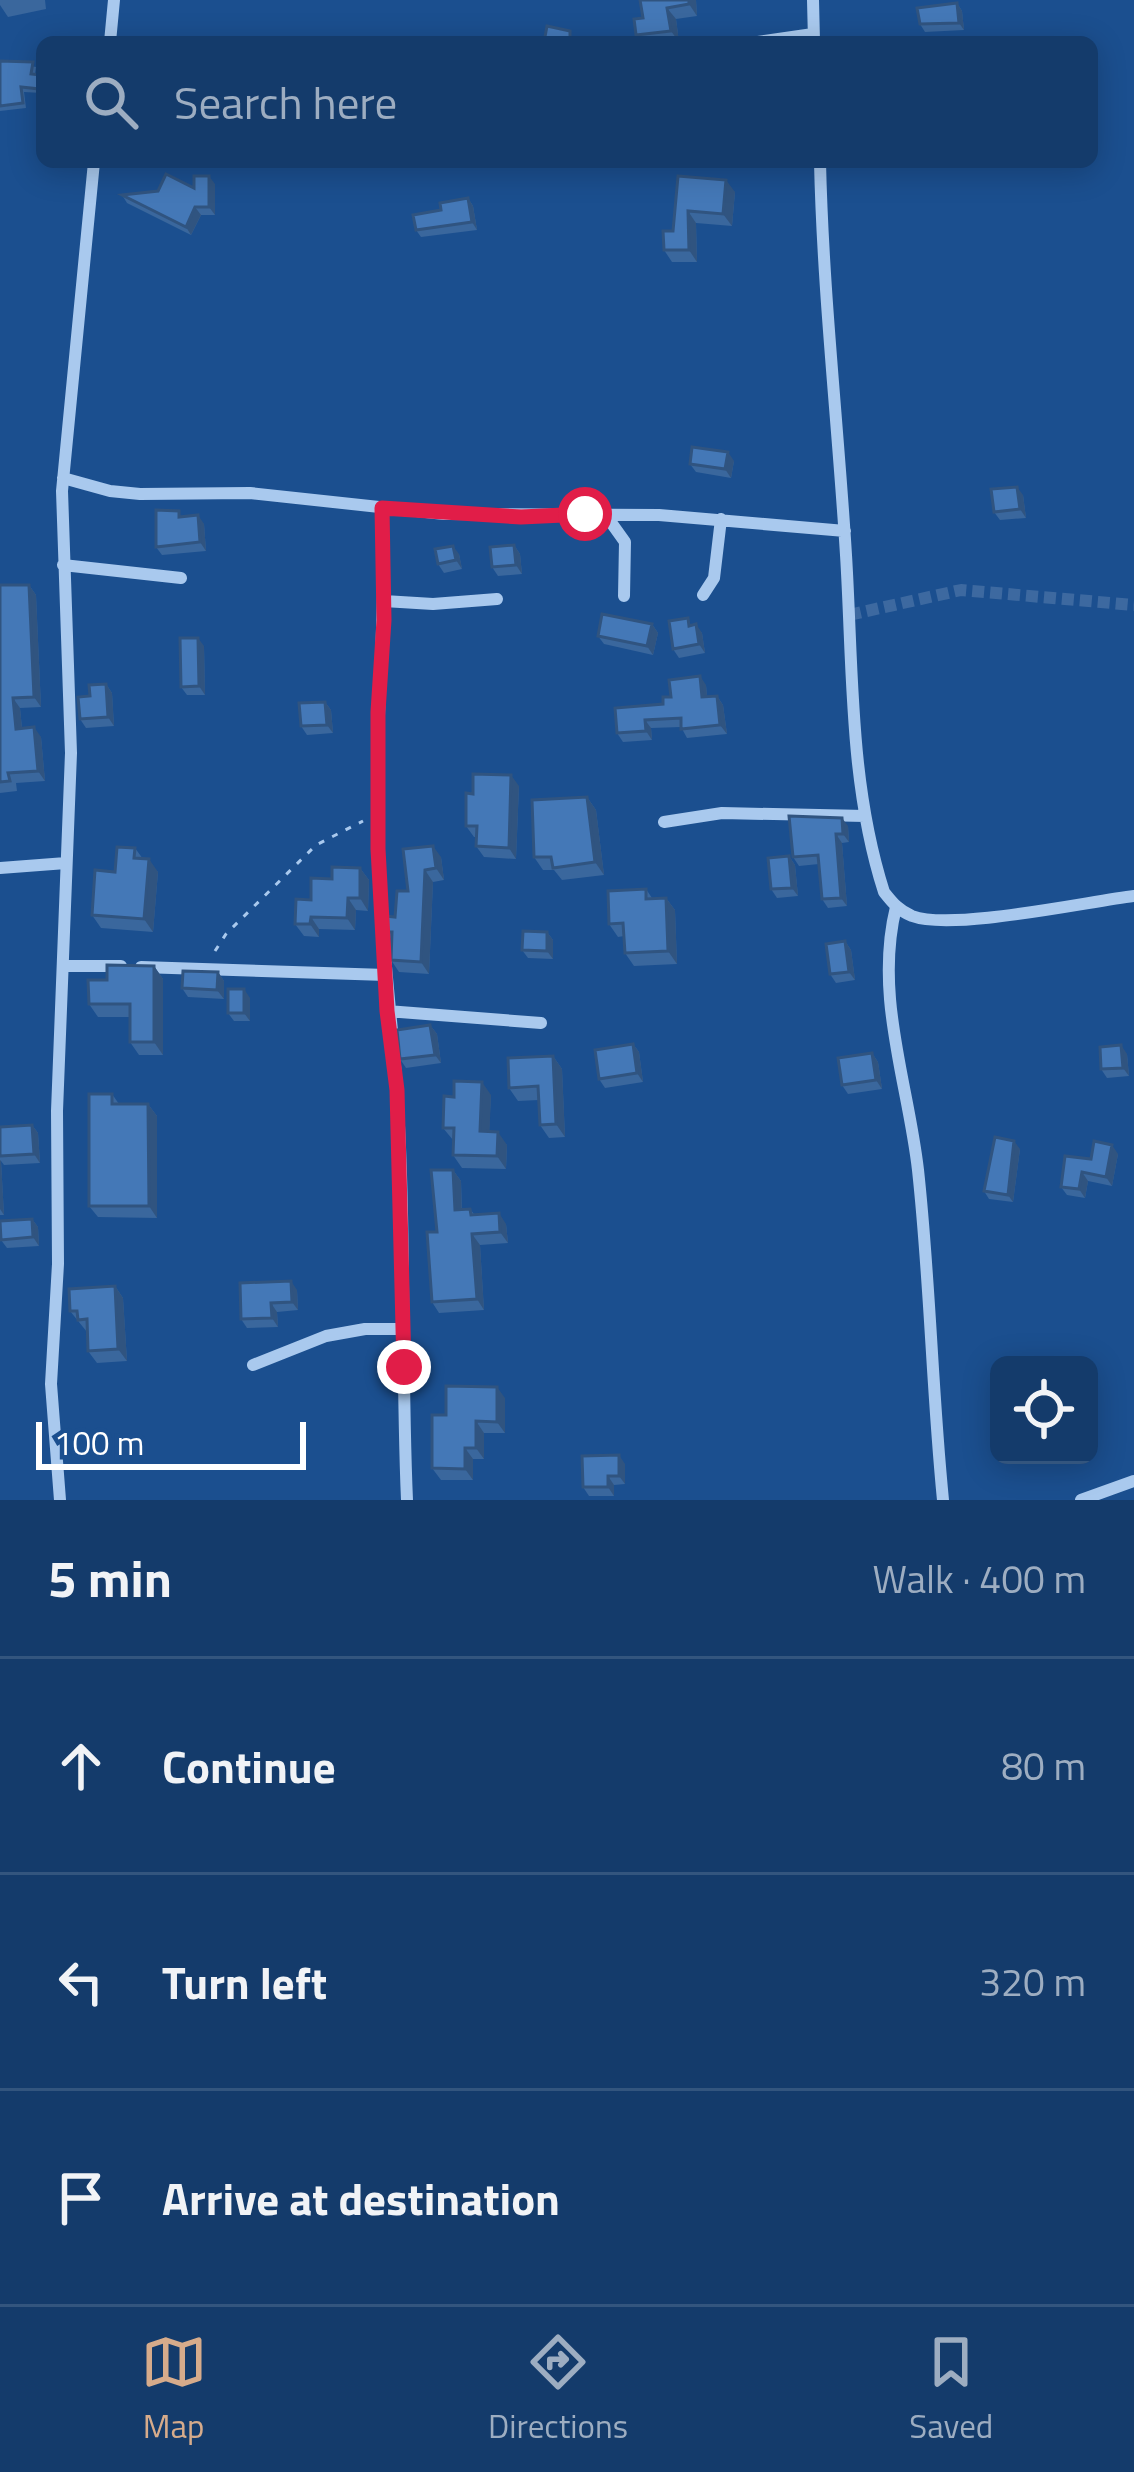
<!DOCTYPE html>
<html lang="en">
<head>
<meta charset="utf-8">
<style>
	body { margin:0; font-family:"Titillium Web",sans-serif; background:#214673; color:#f1f3f6 }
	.controls { position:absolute; right:36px; bottom:36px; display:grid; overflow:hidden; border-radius:18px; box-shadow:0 6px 30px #0003 }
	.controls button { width:108px; height:108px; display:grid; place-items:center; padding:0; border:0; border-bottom:3px solid #33557e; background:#143b6b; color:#f1f3f6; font:60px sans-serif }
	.scale { position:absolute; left:36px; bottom:30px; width:270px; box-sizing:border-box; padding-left:12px; border:6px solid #fff; border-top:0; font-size:33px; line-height:42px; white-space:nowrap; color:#fff; -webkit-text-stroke:9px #1b4f8f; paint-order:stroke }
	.stop { position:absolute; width:36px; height:36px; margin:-27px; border:9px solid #e11d48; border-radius:50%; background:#fff }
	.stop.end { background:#e11d48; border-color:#fff; box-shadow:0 3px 12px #0008 }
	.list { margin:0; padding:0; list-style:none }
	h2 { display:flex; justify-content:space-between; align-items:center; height:156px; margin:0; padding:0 48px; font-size:51px }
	h2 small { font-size:39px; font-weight:400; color:#9dadc1 }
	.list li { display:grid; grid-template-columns:78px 1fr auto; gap:36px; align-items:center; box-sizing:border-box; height:216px; padding:0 48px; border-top:3px solid #33557e }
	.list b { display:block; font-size:45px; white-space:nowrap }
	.list em { font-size:39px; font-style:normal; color:#9dadc1 }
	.icon { flex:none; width:66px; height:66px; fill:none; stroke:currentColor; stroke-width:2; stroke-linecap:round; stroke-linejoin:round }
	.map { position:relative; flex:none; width:1134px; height:1500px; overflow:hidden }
	.search { position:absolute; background:#143b6b; box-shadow:0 6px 30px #0003; left:36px; right:36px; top:36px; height:132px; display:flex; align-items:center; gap:30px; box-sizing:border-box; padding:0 42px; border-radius:18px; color:#9dadc1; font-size:45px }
	.sheet { height:804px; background:#143b6b }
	nav { display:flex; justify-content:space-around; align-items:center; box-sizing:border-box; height:168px; border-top:3px solid #33557e; background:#143b6b; font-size:33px; color:#9dadc1 }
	nav a { display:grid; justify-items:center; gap:6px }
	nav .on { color:#d6ab8b }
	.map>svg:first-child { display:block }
</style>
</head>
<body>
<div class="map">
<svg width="1134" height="1500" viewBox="0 0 1134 1500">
	<rect width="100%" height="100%" fill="#1b4f8f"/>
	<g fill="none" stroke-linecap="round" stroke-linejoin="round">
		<path stroke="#3d69a0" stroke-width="12" stroke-dasharray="12 6" stroke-linecap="butt" d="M 849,615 L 961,590 L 1134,605"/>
		<path stroke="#a9c9ee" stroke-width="3" stroke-dasharray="6 9" stroke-linecap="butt" d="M 215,951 L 226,934 L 316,845 L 363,821"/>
		<path stroke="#a9c9ee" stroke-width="12" d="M 813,0 L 814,41
			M 110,42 L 114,0
			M 758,42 L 813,34
			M 820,162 C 823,294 838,424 846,555 C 853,668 849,783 884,892 C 892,902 898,910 912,916 C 952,931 1085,902 1134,896
			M 63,478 L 110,491 L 140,494 L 250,493 L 444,514 L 659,515 L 845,531
			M 382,508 C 387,620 374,732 378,845 C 380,927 391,1008 397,1090 C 406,1226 401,1363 407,1500
			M 605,514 L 625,542 L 624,596
			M 63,565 L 181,578
			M 703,595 L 714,578 L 721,519
			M 384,601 L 433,604 L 497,599
			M 664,822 L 722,813 L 865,816
			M 0,868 L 66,863
			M 896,907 C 874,996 908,1082 918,1170 C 930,1280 932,1390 943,1500
			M 63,966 L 121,966
			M 141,967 L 386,975
			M 387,1011 L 541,1023
			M 253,1365 L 326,1336 L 365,1329 L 403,1329
			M 60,1500 L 51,1384 L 58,1264 L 57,1111 L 71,753 L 62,491 L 94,162
			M 1081,1500 L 1134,1481"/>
	</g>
	<path fill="#3a679d" d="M 0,0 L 45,0 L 46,9 L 8,17 L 0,5 Z
		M 640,0 L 696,0 L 697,16 L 676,19 L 679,42 L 641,42 L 636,35 L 643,18 Z
		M 957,3 L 962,11 L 964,30 L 925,32 L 920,24 Z
		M 0,61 L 36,67 L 35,74 L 42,77 L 42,93 L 24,92 L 26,108 L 0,111 Z
		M 678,176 L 735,192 L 732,226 L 696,223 L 697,262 L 672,262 L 664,250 L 673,231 Z
		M 215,184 L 215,215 L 201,215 L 191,235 L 127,203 L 122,195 L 194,188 Z
		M 468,198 L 473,206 L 477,230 L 421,237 L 416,230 L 441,210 Z
		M 734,461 L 731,478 L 696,472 L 690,464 Z
		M 1023,495 L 1026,518 L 1000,520 L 994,512 Z
		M 183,516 L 204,524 L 206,551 L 162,555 L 156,547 Z
		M 514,545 L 520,554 L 522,574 L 498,576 L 492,567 Z
		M 459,554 L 462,569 L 444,573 L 438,564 Z
		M 29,585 L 36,595 L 41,707 L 20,708 L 22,728 L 41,737 L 45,781 L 16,783 L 17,791 L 0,793 L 0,736 Z
		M 652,624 L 658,633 L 653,655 L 604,644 L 598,636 Z
		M 693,625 L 702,633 L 705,653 L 679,658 L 673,649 Z
		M 204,646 L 205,695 L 187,695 L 181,687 Z
		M 106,684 L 112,693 L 114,726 L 86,728 L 80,719 L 90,696 Z
		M 706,685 L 707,697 L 717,696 L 723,705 L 727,734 L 687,738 L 681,727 L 651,728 L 652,740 L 623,742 L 617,733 L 663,704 L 671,697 Z
		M 325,702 L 331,710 L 333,733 L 307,735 L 301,726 Z
		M 519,786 L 516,859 L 484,857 L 476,846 L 476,837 L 474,837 L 466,826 Z
		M 587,797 L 596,810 L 604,875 L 562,880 L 554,870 L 543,870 L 534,857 Z
		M 848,826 L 849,842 L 842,843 L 847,906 L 828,908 L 822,899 L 819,864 L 799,866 L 793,857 Z
		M 135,848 L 143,859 L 158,872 L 153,932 L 101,928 L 92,915 L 115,872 Z
		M 403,849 L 441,857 L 444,880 L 433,882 L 429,974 L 399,972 L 391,960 L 392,940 L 386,932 L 408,891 Z
		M 789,856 L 795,865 L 798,896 L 777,898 L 771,889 Z
		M 360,868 L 369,880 L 368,911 L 356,910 L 355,930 L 319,929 L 319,937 L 304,936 L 295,924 L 311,900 L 332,879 Z
		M 646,889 L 652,898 L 666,898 L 675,910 L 677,964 L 634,966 L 625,953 L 624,936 L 618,937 L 609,924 Z
		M 547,932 L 553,940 L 553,959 L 528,958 L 522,950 Z
		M 845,941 L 851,950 L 855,980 L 836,983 L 830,974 Z
		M 154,966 L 163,979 L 163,1055 L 139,1055 L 130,1042 L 130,1017 L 98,1017 L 89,1004 L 107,980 Z
		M 218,972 L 224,981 L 224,999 L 188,997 L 182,988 Z
		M 250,998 L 250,1021 L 234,1021 L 228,1013 Z
		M 430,1025 L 437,1034 L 441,1063 L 406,1068 L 400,1059 Z
		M 633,1044 L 639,1052 L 643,1082 L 605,1088 L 599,1079 Z
		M 872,1053 L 878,1062 L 882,1089 L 848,1094 L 842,1085 Z
		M 1127,1054 L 1129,1076 L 1107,1078 L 1101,1069 Z
		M 553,1056 L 562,1069 L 565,1137 L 549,1138 L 540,1125 L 539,1100 L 518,1101 L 509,1088 Z
		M 112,1094 L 119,1104 L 148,1104 L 157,1116 L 157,1218 L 98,1217 L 89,1206 Z
		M 491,1095 L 489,1132 L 507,1145 L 506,1169 L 462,1168 L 453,1155 L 453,1140 L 443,1128 Z
		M 32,1125 L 38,1133 L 40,1163 L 4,1165 L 1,1161 L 4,1215 L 0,1215 L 0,1127 Z
		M 1020,1149 L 1013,1202 L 989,1199 L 984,1191 Z
		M 1118,1154 L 1112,1186 L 1088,1181 L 1085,1198 L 1067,1195 L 1061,1187 L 1091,1159 Z
		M 453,1170 L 461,1181 L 462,1209 L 470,1209 L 474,1214 L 506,1224 L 508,1243 L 480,1245 L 484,1310 L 439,1313 L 432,1302 L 437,1232 Z
		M 32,1219 L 38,1227 L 39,1246 L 7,1248 L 1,1240 Z
		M 115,1286 L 123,1298 L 127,1361 L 97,1363 L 88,1351 L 87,1332 L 70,1311 Z
		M 297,1290 L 298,1310 L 277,1312 L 278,1327 L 247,1328 L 241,1319 Z
		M 505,1398 L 505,1433 L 484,1433 L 484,1459 L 473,1459 L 473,1480 L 441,1480 L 432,1468 L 446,1415 Z
		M 625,1464 L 625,1484 L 614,1485 L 614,1496 L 589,1496 L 583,1487 Z"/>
	<path fill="#305480" d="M 689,0 L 696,0 L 697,16 L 689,4 Z
		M 957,3 L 962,11 L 964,30 L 959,23 Z
		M 667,8 L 676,19 L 679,42 L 671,31 Z
		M 209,176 L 215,184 L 215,215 L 209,207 Z
		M 726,180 L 735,192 L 732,226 L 723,214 Z
		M 468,198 L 473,206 L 477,230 L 472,222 Z
		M 195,207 L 201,215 L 191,235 L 186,227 Z
		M 688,211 L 696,223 L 697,262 L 689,250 Z
		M 728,452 L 734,461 L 731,478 L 725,469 Z
		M 1017,487 L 1023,495 L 1026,518 L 1020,509 Z
		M 198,515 L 204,524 L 206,551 L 200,542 Z
		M 514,545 L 520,554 L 522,574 L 516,565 Z
		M 453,546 L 459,554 L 462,569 L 456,560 Z
		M 29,585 L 36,595 L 41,707 L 34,697 Z
		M 652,624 L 658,633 L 653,655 L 647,646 Z
		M 696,624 L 702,633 L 705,653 L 699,644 Z
		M 198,638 L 204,646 L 205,695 L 199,686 Z
		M 700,676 L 706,685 L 708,706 L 702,697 Z
		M 106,684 L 112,693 L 114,726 L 108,717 Z
		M 717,696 L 723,705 L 727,734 L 720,725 Z
		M 13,698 L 20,708 L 23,739 L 16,729 Z
		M 325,702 L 331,710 L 333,733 L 327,725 Z
		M 645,720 L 651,728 L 652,740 L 646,731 Z
		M 34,727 L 41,737 L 45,781 L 38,771 Z
		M 511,775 L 519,786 L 516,859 L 509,848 Z
		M 587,797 L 596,810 L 604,875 L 595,862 Z
		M 842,818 L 848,826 L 849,842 L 843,834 Z
		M 836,834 L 842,843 L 847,906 L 841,898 Z
		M 433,846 L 441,857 L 444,880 L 436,868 Z
		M 789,856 L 795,865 L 798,896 L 792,888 Z
		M 149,859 L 158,872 L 153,932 L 144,919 Z
		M 360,868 L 369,880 L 368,911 L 360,898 Z
		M 425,870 L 433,882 L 429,974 L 421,962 Z
		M 348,898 L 356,910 L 355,930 L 347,918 Z
		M 666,898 L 675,910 L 677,964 L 668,951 Z
		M 311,917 L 319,929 L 319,937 L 310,924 Z
		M 547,932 L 553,940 L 553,959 L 547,951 Z
		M 845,941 L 851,950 L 855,980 L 849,972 Z
		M 154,966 L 163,979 L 163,1055 L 154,1042 Z
		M 218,972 L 224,981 L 224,999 L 217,990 Z
		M 244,989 L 250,998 L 250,1021 L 244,1013 Z
		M 430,1025 L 437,1034 L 441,1063 L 435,1055 Z
		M 633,1044 L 639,1052 L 643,1082 L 637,1073 Z
		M 1121,1045 L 1127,1054 L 1129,1076 L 1123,1068 Z
		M 872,1053 L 878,1062 L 882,1089 L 876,1080 Z
		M 553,1056 L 562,1069 L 565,1137 L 556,1124 Z
		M 482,1082 L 491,1095 L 489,1144 L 480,1131 Z
		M 148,1104 L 157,1116 L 157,1218 L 149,1206 Z
		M 32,1125 L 38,1133 L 40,1163 L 34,1154 Z
		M 498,1132 L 507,1145 L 506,1169 L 497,1156 Z
		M 1014,1141 L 1020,1149 L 1013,1202 L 1008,1195 Z
		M 1112,1145 L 1118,1154 L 1112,1186 L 1106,1177 Z
		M 0,1160 L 1,1161 L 4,1215 L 0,1209 Z
		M 453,1170 L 461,1181 L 462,1221 L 455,1210 Z
		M 1082,1172 L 1088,1181 L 1085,1198 L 1079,1189 Z
		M 499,1213 L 506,1224 L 508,1243 L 500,1232 Z
		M 32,1219 L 38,1227 L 39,1246 L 33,1237 Z
		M 472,1234 L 480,1245 L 484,1310 L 477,1299 Z
		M 291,1281 L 297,1290 L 298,1310 L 292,1302 Z
		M 115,1286 L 123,1298 L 127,1361 L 118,1349 Z
		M 271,1303 L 277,1312 L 278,1327 L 272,1318 Z
		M 497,1387 L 505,1398 L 505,1433 L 497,1422 Z
		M 476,1421 L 484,1433 L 484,1459 L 476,1448 Z
		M 465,1448 L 473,1459 L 473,1480 L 465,1469 Z
		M 619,1455 L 625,1464 L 625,1484 L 619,1476 Z
		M 608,1476 L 614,1485 L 614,1496 L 608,1487 Z"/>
	<path fill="#4478b7" stroke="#305480" stroke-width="3" d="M 640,0 L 689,0 L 689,4 L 667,8 L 671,31 L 636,35 L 634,19 L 643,18 Z
		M 957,3 L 959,23 L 920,24 L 917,8 Z
		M 547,26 L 570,31 L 570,42 L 544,42 Z
		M 0,61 L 33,62 L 31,74 L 41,75 L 40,89 L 21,87 L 23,103 L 0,106 Z
		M 166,174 L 194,188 L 194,176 L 209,176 L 209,207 L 195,207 L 186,227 L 122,195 L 158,191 Z
		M 678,176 L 726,180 L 723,214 L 688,211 L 689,250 L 664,250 L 663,231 L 673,231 Z
		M 468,198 L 472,222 L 416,230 L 413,215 L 441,210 L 440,203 Z
		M 692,447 L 728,452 L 725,469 L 690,464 Z
		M 1017,487 L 1020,509 L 994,512 L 991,489 Z
		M 156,510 L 179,511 L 179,517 L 198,515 L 200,542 L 156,547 Z
		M 514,545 L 516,565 L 492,567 L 490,547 Z
		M 453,546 L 456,560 L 438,564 L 435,549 Z
		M 0,585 L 29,585 L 34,697 L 13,698 L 16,729 L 34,727 L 38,771 L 8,773 L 10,781 L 0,782 Z
		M 602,614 L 652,624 L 647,646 L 598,636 Z
		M 688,618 L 689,626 L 696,624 L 699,644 L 673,649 L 669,621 Z
		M 180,638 L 198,638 L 199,686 L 181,687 Z
		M 700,676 L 702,697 L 717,696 L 720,725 L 681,729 L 681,718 L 645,720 L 646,731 L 617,733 L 615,708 L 663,704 L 663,697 L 671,697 L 669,680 Z
		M 106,684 L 108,717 L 80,719 L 78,697 L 90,696 L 89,685 Z
		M 325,702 L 327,725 L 301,726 L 299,703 Z
		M 473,774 L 511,775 L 509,848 L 476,846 L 477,826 L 466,826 L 466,793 L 473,794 Z
		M 587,797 L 595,862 L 553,868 L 551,857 L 534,857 L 532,800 Z
		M 789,816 L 842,818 L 843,834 L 836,834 L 841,898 L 822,899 L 818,855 L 793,857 Z
		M 433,846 L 436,868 L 425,870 L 421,962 L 391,960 L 392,932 L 386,932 L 385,916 L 395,917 L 397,891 L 408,891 L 403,849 Z
		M 117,847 L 135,848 L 134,858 L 149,859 L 144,919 L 92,915 L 95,870 L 115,872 Z
		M 789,856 L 792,888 L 771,889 L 768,858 Z
		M 332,867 L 360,868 L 360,898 L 348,898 L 347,918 L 311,917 L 310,924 L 295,924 L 296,899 L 311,900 L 311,878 L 332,879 Z
		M 646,889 L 646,899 L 666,898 L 668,951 L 625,953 L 623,923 L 609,924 L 608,891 Z
		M 523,931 L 547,932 L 547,951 L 522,950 Z
		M 845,941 L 849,972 L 830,974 L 826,944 Z
		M 107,965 L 154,966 L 154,1042 L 130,1042 L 130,1004 L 89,1004 L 88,980 L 107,980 Z
		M 183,971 L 218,972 L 217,990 L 182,988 Z
		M 228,989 L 244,989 L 244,1013 L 228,1013 Z
		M 430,1025 L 435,1055 L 400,1059 L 397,1030 Z
		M 633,1044 L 637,1073 L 599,1079 L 595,1050 Z
		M 1121,1045 L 1123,1068 L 1101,1069 L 1100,1047 Z
		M 872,1053 L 876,1080 L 842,1085 L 838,1058 Z
		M 553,1056 L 556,1124 L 540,1125 L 538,1086 L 509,1088 L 508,1058 Z
		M 454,1081 L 482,1082 L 480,1131 L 498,1132 L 497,1156 L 453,1155 L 454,1128 L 443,1128 L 444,1096 L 454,1097 Z
		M 89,1094 L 112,1094 L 112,1104 L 148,1104 L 149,1206 L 89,1206 Z
		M 32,1125 L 34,1154 L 0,1156 L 0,1127 Z
		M 995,1137 L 1014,1141 L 1008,1195 L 984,1191 Z
		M 1094,1141 L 1112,1145 L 1106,1177 L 1082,1172 L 1079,1189 L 1061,1187 L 1065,1156 L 1091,1159 Z
		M 431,1170 L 453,1170 L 455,1210 L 470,1209 L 471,1215 L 499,1213 L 500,1232 L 472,1234 L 477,1299 L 432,1302 L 427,1232 L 437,1232 Z
		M 32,1219 L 33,1237 L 1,1240 L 0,1221 Z
		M 291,1281 L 292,1302 L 271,1303 L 272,1318 L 241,1319 L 240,1283 Z
		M 115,1286 L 118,1349 L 88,1351 L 87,1319 L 78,1320 L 77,1311 L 70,1311 L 69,1289 Z
		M 446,1386 L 497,1387 L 497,1422 L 476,1421 L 476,1448 L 465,1448 L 465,1469 L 432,1468 L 432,1415 L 446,1415 Z
		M 619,1455 L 619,1476 L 608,1476 L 608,1487 L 583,1487 L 582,1456 Z"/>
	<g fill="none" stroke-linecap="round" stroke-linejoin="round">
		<path stroke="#e11d48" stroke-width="15" d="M 404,1367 L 397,1090 L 387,1011 L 378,849 L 378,712 L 384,620 L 382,508 L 521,517 L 585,514"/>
	</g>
</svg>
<div class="controls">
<button><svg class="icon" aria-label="locate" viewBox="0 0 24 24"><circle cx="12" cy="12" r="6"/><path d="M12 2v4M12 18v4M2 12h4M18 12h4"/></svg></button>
</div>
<div class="scale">100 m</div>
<div class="stop" style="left:585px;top:514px"></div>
<div class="stop end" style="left:404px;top:1367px"></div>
<div class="search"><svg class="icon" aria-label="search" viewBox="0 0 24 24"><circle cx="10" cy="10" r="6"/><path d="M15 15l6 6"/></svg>Search here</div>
</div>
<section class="sheet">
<h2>5 min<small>Walk · 400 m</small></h2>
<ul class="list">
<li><svg class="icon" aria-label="ahead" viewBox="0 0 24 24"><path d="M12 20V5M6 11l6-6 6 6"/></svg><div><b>Continue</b></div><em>80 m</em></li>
<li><svg class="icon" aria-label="left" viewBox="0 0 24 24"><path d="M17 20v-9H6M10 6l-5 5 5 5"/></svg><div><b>Turn left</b></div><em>320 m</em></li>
<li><svg class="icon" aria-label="arrive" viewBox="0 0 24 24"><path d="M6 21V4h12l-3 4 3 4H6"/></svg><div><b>Arrive at destination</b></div></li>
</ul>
</section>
<nav>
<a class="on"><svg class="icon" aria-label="map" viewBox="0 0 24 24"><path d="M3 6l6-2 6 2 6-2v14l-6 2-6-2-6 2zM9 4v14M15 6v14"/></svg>Map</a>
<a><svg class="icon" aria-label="directions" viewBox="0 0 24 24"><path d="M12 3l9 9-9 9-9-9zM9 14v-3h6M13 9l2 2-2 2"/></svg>Directions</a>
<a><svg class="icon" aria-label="saved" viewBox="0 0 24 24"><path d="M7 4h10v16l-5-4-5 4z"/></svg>Saved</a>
</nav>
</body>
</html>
